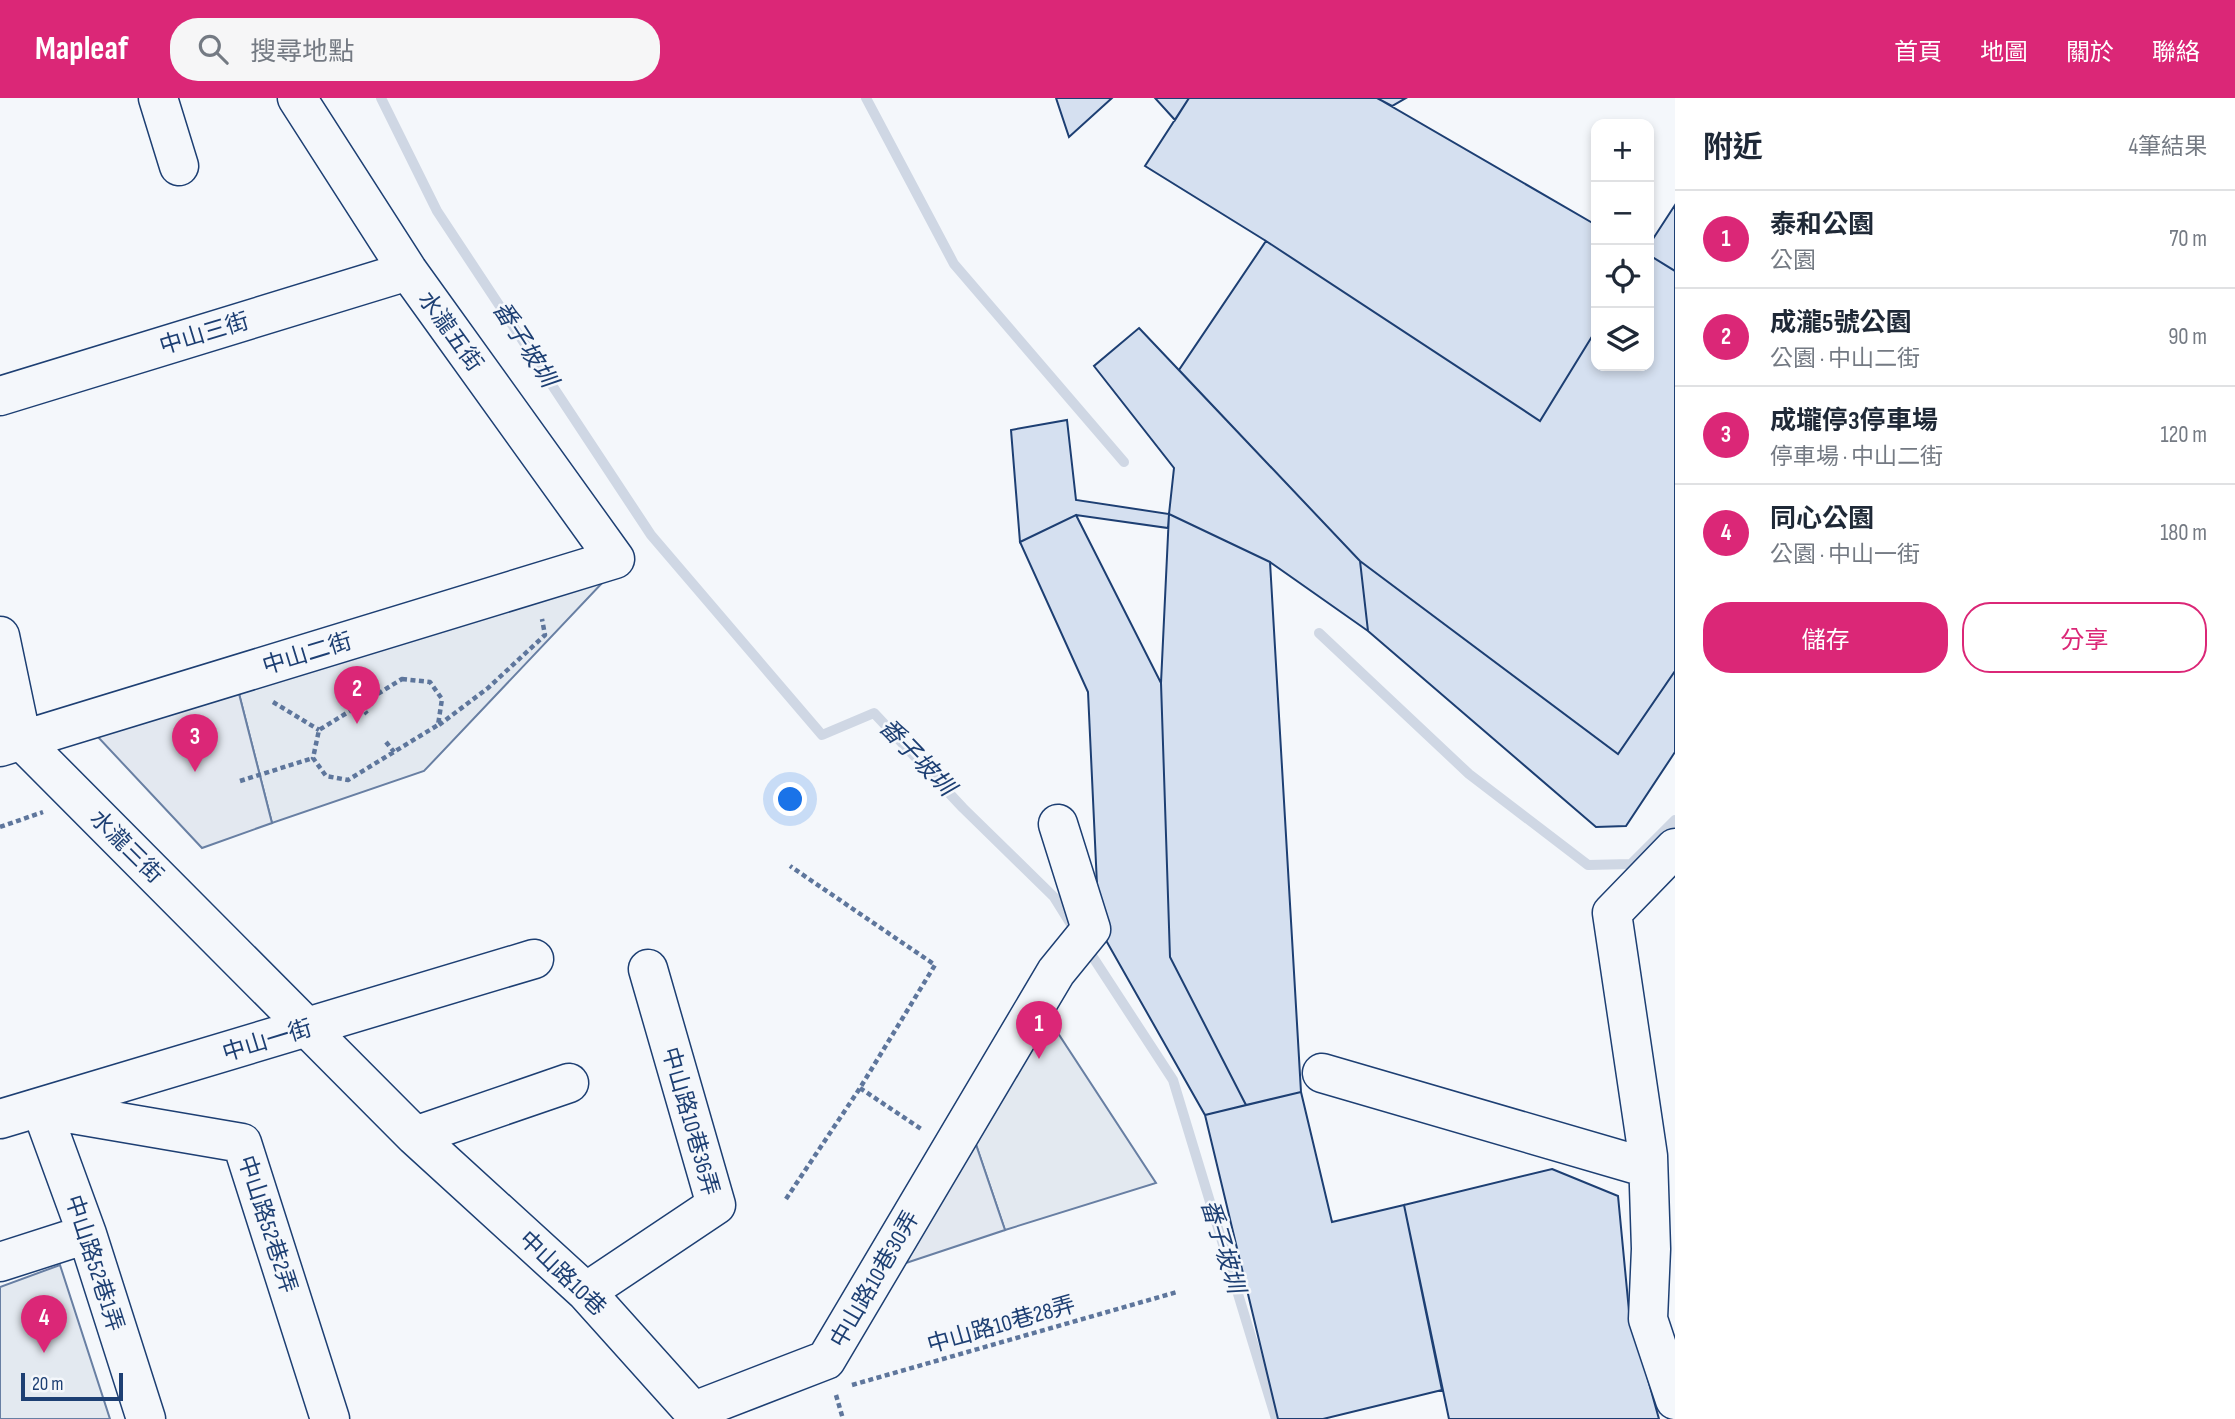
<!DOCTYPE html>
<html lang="zh-TW">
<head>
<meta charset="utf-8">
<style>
	body { margin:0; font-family:"Sofia Sans Condensed","Noto Sans TC",sans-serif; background:#f6f6f7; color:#1f2937 }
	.controls { position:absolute; right:21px; top:21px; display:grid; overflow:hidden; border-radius:14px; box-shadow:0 4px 10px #0003 }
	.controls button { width:63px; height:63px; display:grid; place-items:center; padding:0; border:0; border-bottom:2px solid #e0e1e3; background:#fff; color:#1f2937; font:35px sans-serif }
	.scale { position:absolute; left:21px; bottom:18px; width:102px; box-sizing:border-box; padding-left:7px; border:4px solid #1d3f73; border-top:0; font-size:19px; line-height:24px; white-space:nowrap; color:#1d3f73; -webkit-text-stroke:5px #f4f7fb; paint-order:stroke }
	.you { position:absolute; left:791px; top:702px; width:24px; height:24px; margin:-18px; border:5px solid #fff; border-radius:50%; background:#1a73e8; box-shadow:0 0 0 10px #1a73e833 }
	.badge { display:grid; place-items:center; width:46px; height:46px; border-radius:50%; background:#db2777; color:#fff; font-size:23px; font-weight:700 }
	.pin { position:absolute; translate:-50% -58px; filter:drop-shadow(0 2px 4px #0008) }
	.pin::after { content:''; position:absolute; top:37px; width:24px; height:21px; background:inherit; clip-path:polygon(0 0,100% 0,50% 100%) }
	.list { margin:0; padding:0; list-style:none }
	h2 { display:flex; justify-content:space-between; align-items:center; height:91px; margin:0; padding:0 28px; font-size:30px }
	h2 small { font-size:23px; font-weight:400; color:#747a83 }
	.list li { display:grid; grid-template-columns:46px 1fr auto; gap:21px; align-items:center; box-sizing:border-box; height:98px; padding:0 28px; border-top:2px solid #e0e1e3 }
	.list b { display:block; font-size:26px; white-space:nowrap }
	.list p { margin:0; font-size:23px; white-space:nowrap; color:#747a83 }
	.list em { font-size:23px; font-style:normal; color:#747a83 }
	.actions { display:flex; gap:14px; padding:21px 28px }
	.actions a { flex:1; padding:16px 0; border:2px solid #db2777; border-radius:28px; text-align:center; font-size:24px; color:#db2777 }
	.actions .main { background:#db2777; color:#fff }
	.icon { flex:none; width:38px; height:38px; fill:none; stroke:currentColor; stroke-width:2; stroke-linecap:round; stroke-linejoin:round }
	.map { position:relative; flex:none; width:1675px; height:1321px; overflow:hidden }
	header { display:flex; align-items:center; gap:42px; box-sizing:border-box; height:98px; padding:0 35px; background:#db2777; color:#fff }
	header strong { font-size:33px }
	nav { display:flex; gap:38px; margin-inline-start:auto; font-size:24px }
	.search { width:490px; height:63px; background:#f6f6f7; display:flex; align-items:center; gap:18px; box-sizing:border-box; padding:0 24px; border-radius:28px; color:#747a83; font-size:26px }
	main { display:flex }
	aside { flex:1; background:#fff }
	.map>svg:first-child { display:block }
</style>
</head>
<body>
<header>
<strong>Mapleaf</strong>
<div class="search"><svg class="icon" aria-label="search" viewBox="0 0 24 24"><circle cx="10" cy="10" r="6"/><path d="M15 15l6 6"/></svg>搜尋地點</div>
<nav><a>首頁</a><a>地圖</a><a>關於</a><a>聯絡</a></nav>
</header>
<main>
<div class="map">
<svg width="1675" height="1321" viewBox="0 0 1675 1321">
	<rect width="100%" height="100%" fill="#f4f7fb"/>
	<path fill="#e3e9f0" stroke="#687fa3" stroke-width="2" d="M 622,464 L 424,673 L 272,725 L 235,580 Z
		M 1035,900 L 1156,1085 L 1005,1132 L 968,1023 Z
		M 60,1167 L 110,1321 L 0,1321 L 0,1189 Z"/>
	<path fill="#e3e8f0" stroke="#687fa3" stroke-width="2" d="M 235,580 L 272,725 L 202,750 L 83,623 Z
		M 968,1023 L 1005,1132 L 882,1173 Z"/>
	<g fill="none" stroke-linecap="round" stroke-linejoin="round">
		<path stroke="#cfd7e4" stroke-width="10" d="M 381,0 L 437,113 L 651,437 L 822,637 L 874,615 L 963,710 L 1054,799 L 1074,831
			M 866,0 L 954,166 L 1124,364
			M 1319,535 L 1469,676 L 1588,767 L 1631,766 L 1675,722
			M 1085,847 L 1173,982 L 1276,1321"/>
	</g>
	<path fill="#d5e0f0" stroke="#1d3f73" stroke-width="2" d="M 1056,0 L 1112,0 L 1069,39 Z
		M 1155,0 L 1189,0 L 1175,22 Z
		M 1189,0 L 1377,0 L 1596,127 L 1596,232 L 1540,323 L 1266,143 L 1145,68 Z
		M 1377,0 L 1406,0 L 1392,8 Z
		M 1675,107 L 1675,173 L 1649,157 L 1649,147 Z
		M 1266,143 L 1540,323 L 1596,232 L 1596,268 L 1649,268 L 1649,157 L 1675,173 L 1675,573 L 1618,656 L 1360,463 L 1179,272 Z
		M 1139,230 L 1360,463 L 1368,533 L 1270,464 L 1169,416 L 1174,370 L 1094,268 Z
		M 1067,322 L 1076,402 L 1169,416 L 1168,430 L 1076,417 L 1020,444 L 1011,332 Z
		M 1169,416 L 1270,464 L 1301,994 L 1246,1007 L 1170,859 L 1161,585 Z
		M 1076,417 L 1161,585 L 1170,859 L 1246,1007 L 1205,1017 L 1099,830 L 1088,594 L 1020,444 Z
		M 1360,463 L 1618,656 L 1675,573 L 1675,654 L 1626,728 L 1596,729 L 1368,533 Z
		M 1301,994 L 1332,1124 L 1404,1107 L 1442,1292 L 1323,1321 L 1278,1321 L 1205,1017 Z
		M 1552,1071 L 1618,1098 L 1629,1213 L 1659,1321 L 1449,1321 L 1404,1107 Z"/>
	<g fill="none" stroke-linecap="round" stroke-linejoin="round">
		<g stroke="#1d3f73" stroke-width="41">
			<path id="minor" d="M 158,0 L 179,68
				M 0,298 L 408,173
				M 0,538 L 22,643 L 415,1038 L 586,1194 L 700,1321
				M 0,649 L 615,461 L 408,173 L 297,0
				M 1675,750 L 1612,815 L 1648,1058 L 1651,1151 L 1648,1221 L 1675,1302
				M 1322,975 L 1648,1070
				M 41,1010 L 87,1136 L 146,1321
				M 49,1012 L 242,1045 L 330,1321
				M 0,1021 L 534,861
				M 415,1038 L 569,985
				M 0,1164 L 87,1136
				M 586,1194 L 716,1107 L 648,871
				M 694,1313 L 826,1262 L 1056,874 L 1091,831 L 1058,726"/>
		</g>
		<path stroke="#5e769c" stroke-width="4.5" stroke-dasharray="5 3.5" stroke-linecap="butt" d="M 402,581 L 430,584 L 442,601 L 438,627 L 348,682 L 326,678 L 313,660 L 319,632 Z
			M 273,604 L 319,632
			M 360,607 L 367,616
			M 439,627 L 488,590 L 545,537 L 542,521
			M 386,644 L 394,654
			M 240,683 L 313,660
			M 0,729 L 43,714
			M 860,990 L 921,1031
			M 786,1101 L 860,990 L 935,867 L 790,768
			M 852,1287 L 1177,1194
			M 836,1297 L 843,1321"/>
		<use href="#minor" stroke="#f4f7fb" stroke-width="38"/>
	</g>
	<g text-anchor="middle" stroke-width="5" stroke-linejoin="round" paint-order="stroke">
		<g font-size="23" fill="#1d3f73" stroke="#f4f7fb">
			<text transform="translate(451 233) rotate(54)" y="8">水瀧五街</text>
			<text transform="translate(204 235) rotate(-17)" y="8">中山三街</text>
			<text transform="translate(307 555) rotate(-17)" y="8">中山二街</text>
			<text transform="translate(127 748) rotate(45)" y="8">水瀧三街</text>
			<text transform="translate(267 942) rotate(-17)" y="8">中山一街</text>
			<text transform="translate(691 1023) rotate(74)" y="8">中山路10巷36弄</text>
			<text transform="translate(268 1126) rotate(72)" y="8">中山路52巷2弄</text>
			<text transform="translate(95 1165) rotate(72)" y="8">中山路52巷1弄</text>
			<text transform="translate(563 1175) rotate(44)" y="8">中山路10巷</text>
			<text transform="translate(874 1181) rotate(-60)" y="8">中山路10巷30弄</text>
			<text transform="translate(1001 1226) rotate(-16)" y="8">中山路10巷28弄</text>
		</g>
		<g font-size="24" font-style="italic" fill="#1d3f73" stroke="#f4f7fb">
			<text transform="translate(525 246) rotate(57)" y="8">番子坡圳</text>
			<text transform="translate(917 659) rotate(46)" y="8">番子坡圳</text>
			<text transform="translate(1223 1148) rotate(73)" y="8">番子坡圳</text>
		</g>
	</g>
</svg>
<div class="controls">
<button>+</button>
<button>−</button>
<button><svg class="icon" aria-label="locate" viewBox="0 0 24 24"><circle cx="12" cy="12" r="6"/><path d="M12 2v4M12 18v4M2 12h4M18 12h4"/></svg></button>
<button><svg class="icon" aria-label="layers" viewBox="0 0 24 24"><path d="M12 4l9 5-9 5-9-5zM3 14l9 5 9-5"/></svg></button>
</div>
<div class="scale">20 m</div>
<div class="you"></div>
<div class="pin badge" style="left:1039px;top:961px">1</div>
<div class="pin badge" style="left:357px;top:626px">2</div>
<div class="pin badge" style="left:195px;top:674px">3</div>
<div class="pin badge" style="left:44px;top:1255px">4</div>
</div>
<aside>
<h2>附近<small>4筆結果</small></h2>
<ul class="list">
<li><span class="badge">1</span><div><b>泰和公園</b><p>公園</p></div><em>70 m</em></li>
<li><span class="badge">2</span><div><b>成瀧5號公園</b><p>公園 · 中山二街</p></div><em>90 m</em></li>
<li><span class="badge">3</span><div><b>成壠停3停車場</b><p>停車場 · 中山二街</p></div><em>120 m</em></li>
<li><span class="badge">4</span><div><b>同心公園</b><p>公園 · 中山一街</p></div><em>180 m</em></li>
</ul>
<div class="actions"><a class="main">儲存</a><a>分享</a></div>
</aside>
</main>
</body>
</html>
